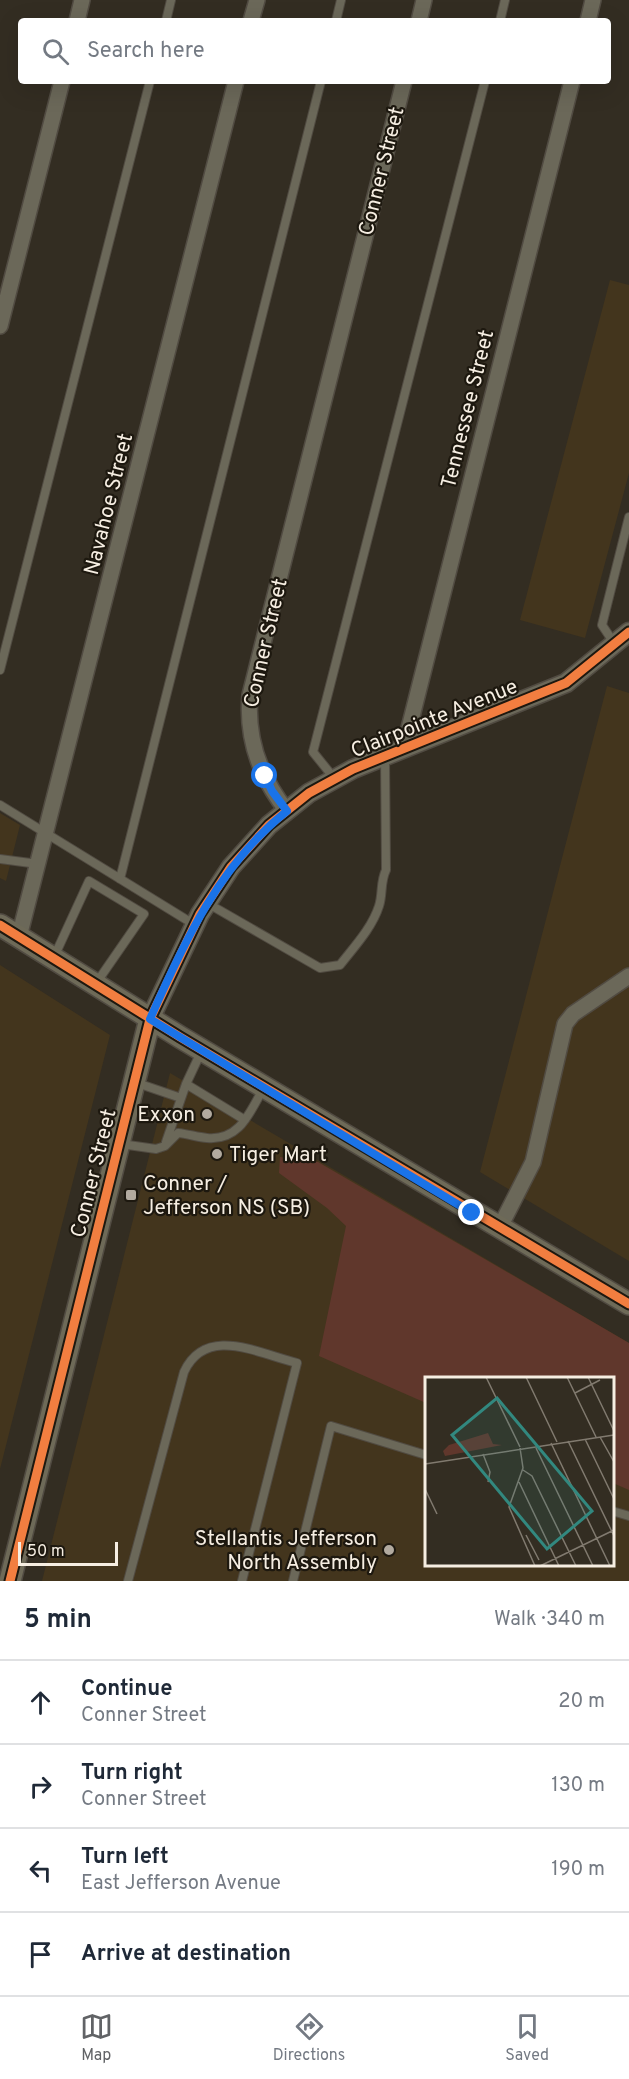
<!DOCTYPE html>
<html lang="en">
<head>
<meta charset="utf-8">
<style>
	body { margin:0; font-family:Overpass,sans-serif; background:#f2f2f3; color:#1f2937 }
	.scale { position:absolute; left:18px; bottom:15px; width:100px; box-sizing:border-box; padding-left:6px; border:3px solid #f6eee2; border-top:0; font-size:16px; line-height:21px; white-space:nowrap; color:#f6eee2; -webkit-text-stroke:4px #1d180f; paint-order:stroke }
	.stop { position:absolute; width:18px; height:18px; margin:-14px; border:4px solid #1a73e8; border-radius:50%; background:#fff }
	.stop.end { background:#1a73e8; border-color:#fff; box-shadow:0 2px 6px #0008 }
	.list { margin:0; padding:0; list-style:none }
	h2 { display:flex; justify-content:space-between; align-items:center; height:78px; margin:0; padding:0 24px; font-size:26px }
	h2 small { font-size:20px; font-weight:400; color:#747a83 }
	.list li { display:grid; grid-template-columns:39px 1fr auto; gap:18px; align-items:center; box-sizing:border-box; height:84px; padding:0 24px; border-top:2px solid #e0e1e3 }
	.list b { display:block; font-size:22px; white-space:nowrap }
	.list p { margin:0; font-size:20px; white-space:nowrap; color:#747a83 }
	.list em { font-size:20px; font-style:normal; color:#747a83 }
	.icon { flex:none; width:33px; height:33px; fill:none; stroke:currentColor; stroke-width:2; stroke-linecap:round; stroke-linejoin:round }
	.map { position:relative; flex:none; width:629px; height:1581px; overflow:hidden }
	.search { position:absolute; background:#fff; box-shadow:0 6px 24px #0002; left:18px; right:18px; top:18px; height:66px; display:flex; align-items:center; gap:15px; box-sizing:border-box; padding:0 21px; border-radius:6px; color:#747a83; font-size:22px }
	.sheet { height:414px; background:#fff }
	nav { display:flex; justify-content:space-around; align-items:center; box-sizing:border-box; height:84px; border-top:2px solid #e0e1e3; background:#fff; font-size:16px; color:#747a83 }
	nav a { display:grid; justify-items:center; gap:3px }
	nav .on { color:#616366 }
	.map>svg:first-child { display:block }
</style>
</head>
<body>
<div class="map">
<svg width="629" height="1581" viewBox="0 0 629 1581">
	<rect width="100%" height="100%" fill="#332d22"/>
	<path fill="#43351d" fill-rule="evenodd" d="M 610,280 L 629,285 L 629,473 L 585,638 L 520,620 Z
		M 607,686 L 629,693 L 629,1261 L 480,1172 Z
		M 0,813 L 20,825 L 6,881 L 0,878 Z
		M 0,965 L 110,1035 L 0,1469 Z
		M 170,1073 L 629,1343 L 629,1581 L 42,1581 ZM 426,1378 L 612,1378 L 612,1564 L 426,1564 Z"/>
	<path fill="#60372c" d="M 280,1157 L 318,1162 L 629,1343 L 629,1490 L 613,1483 L 612,1378 L 426,1378 L 426,1403 L 319,1356 L 346,1226 L 327,1208 L 279,1173 Z"/>
	<g fill="none" stroke-linecap="round" stroke-linejoin="round">
		<g stroke="#514b42" stroke-width="10">
			<path id="service" d="M 166,21 L 171,0
				M 336,21 L 341,0
				M 500,21 L 505,0
				M 614,643 L 602,625 L 629,517
				M 0,670 L 150,81
				M 334,778 L 313,752 L 485,81
				M 0,805 L 195,925
				M 0,859 L 38,864
				M 120,879 L 321,81
				M 207,903 L 320,968 L 340,965 C 354,947 372,928 379,906 C 383,894 380,882 386,870 L 385,757
				M 54,957 L 89,881 L 144,914 L 97,982
				M 202,1050 L 186,1084 L 245,1120
				M 137,1083 L 181,1098
				M 166,1142 L 186,1084
				M 121,1144 L 156,1149 L 165,1146 L 178,1133 C 188,1134 197,1137 207,1138 C 239,1141 249,1114 263,1089
				M 612,1511 L 629,1516
				M 128,1581 L 184,1372 C 206,1325 257,1353 297,1363 L 242,1581
				M 293,1581 L 331,1426 L 426,1455"/>
		</g>
		<g stroke="#514b42" stroke-width="18">
			<path id="minor" d="M 77,21 L 82,0
				M 251,21 L 257,0
				M 419,21 L 424,0
				M 588,21 L 593,0
				M 0,326 L 62,81
				M 404,748 L 572,81
				M 287,811 C 260,777 246,739 250,695 L 404,81
				M 19,937 L 236,81
				M 499,1229 L 533,1162 L 565,1024 L 573,1014 L 629,976"/>
		</g>
		<g stroke="#514b42" stroke-width="21">
			<path id="tertiary" d="M 150,1019 L 200,914 L 231,867 L 269,825 L 309,793 L 353,769 L 566,683 L 629,632"/>
		</g>
		<g stroke="#514b42" stroke-width="24">
			<path id="secondary" d="M 0,925 L 180,1037 L 629,1304
				M 10,1581 L 150,1019"/>
		</g>
		<use href="#service" stroke="#6b6859" stroke-width="8"/>
		<use href="#minor" stroke="#6b6859" stroke-width="15"/>
		<use href="#tertiary" stroke="#6b6859" stroke-width="18"/>
		<use href="#secondary" stroke="#6e6a58" stroke-width="21"/>
		<g stroke="#1d180f" stroke-width="13">
			<path id="cycleway" d="M 0,925 L 180,1037 L 629,1304
				M 10,1581 L 150,1019 L 200,914 L 231,867 L 269,825 L 309,793 L 353,769 L 566,683 L 629,632"/>
		</g>
		<use href="#cycleway" stroke="#f27e40" stroke-width="9"/>
	</g>
	<g fill="none" stroke-linecap="round" stroke-linejoin="round">
		<path stroke="#1a73e8" stroke-width="8" d="M 265,776 L 272,791 L 287,811 C 220,864 184,942 150,1019 L 472,1213"/>
	</g>
	<g fill="#b2aa9f" stroke="#1d180f" stroke-width="2">
		<circle cx="207" cy="1114" r="6"/>
		<circle cx="217" cy="1154" r="6"/>
		<rect x="125" y="1189" width="12" height="12" rx="3"/>
		<circle cx="389" cy="1550" r="6"/>
	</g>
	<g text-anchor="middle" stroke-width="4.5" stroke-linejoin="round" paint-order="stroke">
		<g font-size="21" fill="#f6eee2" stroke="#1d180f">
			<text transform="translate(381 171) rotate(-76)" y="7">Conner Street</text>
			<text transform="translate(467 409) rotate(-76)" y="7">Tennessee Street</text>
			<text transform="translate(108 504) rotate(-76)" y="7">Navahoe Street</text>
			<text transform="translate(265 643) rotate(-77)" y="7">Conner Street</text>
			<text transform="translate(434 718) rotate(-22)" y="7">Clairpointe Avenue</text>
			<text transform="translate(93 1173) rotate(-76)" y="7">Conner Street</text>
		</g>
		<g font-size="21" fill="#f6eee2" stroke="#1d180f" text-anchor="end">
			<text x="195" y="1121">Exxon</text>
			<text x="229" y="1161" text-anchor="start">Tiger Mart</text>
			<text x="143" y="1190" text-anchor="start">Conner /<tspan x="143" dy="24">Jefferson NS (SB)</tspan></text>
			<text x="377" y="1545">Stellantis Jefferson<tspan x="377" dy="24">North Assembly</tspan></text>
		</g>
	</g>
	<g transform="translate(425 1377)">
		<rect width="189" height="189" fill="#332d22"/>
		<path d="M 63,56 L 68,67 L 77,68 L 20,79 L 18,74 L 24,68 Z" fill="#60372c"/>
		<path fill="none" stroke="#817a6f" stroke-width="1.5" d="M 61,0 L 95,70M 101,0 L 132,65M 142,0 L 171,60M 163,0 L 189,54M 150,16 L 175,3M 175,60 L 189,85M 160,62 L 189,122M 143,64 L 189,159M 126,66 L 185,189M 95,71 L 98,91 L 84,130 L 110,189M 111,71 L 168,189M 58,77 L 65,95 L 63,105M 0,87 L 189,58M 98,93 L 107,99 L 151,189M 94,105 L 134,189M 0,112 L 12,137M 101,158 L 114,183M 115,189 L 189,153"/>
		<path fill="#32887f" fill-opacity="0.15" stroke="#32887f" stroke-width="3" d="M 72,21 L 167,134 L 122,172 L 27,58 Z"/>
		<rect width="189" height="189" fill="none" stroke="#f6eee2" stroke-width="3"/>
	</g>
</svg>
<div class="scale">50 m</div>
<div class="stop" style="left:265px;top:776px"></div>
<div class="stop end" style="left:472px;top:1213px"></div>
<div class="search"><svg class="icon" aria-label="search" viewBox="0 0 24 24"><circle cx="10" cy="10" r="6"/><path d="M15 15l6 6"/></svg>Search here</div>
</div>
<section class="sheet">
<h2>5 min<small>Walk · 340 m</small></h2>
<ul class="list">
<li><svg class="icon" aria-label="ahead" viewBox="0 0 24 24"><path d="M12 20V5M6 11l6-6 6 6"/></svg><div><b>Continue</b><p>Conner Street</p></div><em>20 m</em></li>
<li><svg class="icon" aria-label="right" viewBox="0 0 24 24"><path d="M7 20v-9h11M14 6l5 5-5 5"/></svg><div><b>Turn right</b><p>Conner Street</p></div><em>130 m</em></li>
<li><svg class="icon" aria-label="left" viewBox="0 0 24 24"><path d="M17 20v-9H6M10 6l-5 5 5 5"/></svg><div><b>Turn left</b><p>East Jefferson Avenue</p></div><em>190 m</em></li>
<li><svg class="icon" aria-label="arrive" viewBox="0 0 24 24"><path d="M6 21V4h12l-3 4 3 4H6"/></svg><div><b>Arrive at destination</b></div></li>
</ul>
</section>
<nav>
<a class="on"><svg class="icon" aria-label="map" viewBox="0 0 24 24"><path d="M3 6l6-2 6 2 6-2v14l-6 2-6-2-6 2zM9 4v14M15 6v14"/></svg>Map</a>
<a><svg class="icon" aria-label="directions" viewBox="0 0 24 24"><path d="M12 3l9 9-9 9-9-9zM9 14v-3h6M13 9l2 2-2 2"/></svg>Directions</a>
<a><svg class="icon" aria-label="saved" viewBox="0 0 24 24"><path d="M7 4h10v16l-5-4-5 4z"/></svg>Saved</a>
</nav>
</body>
</html>
